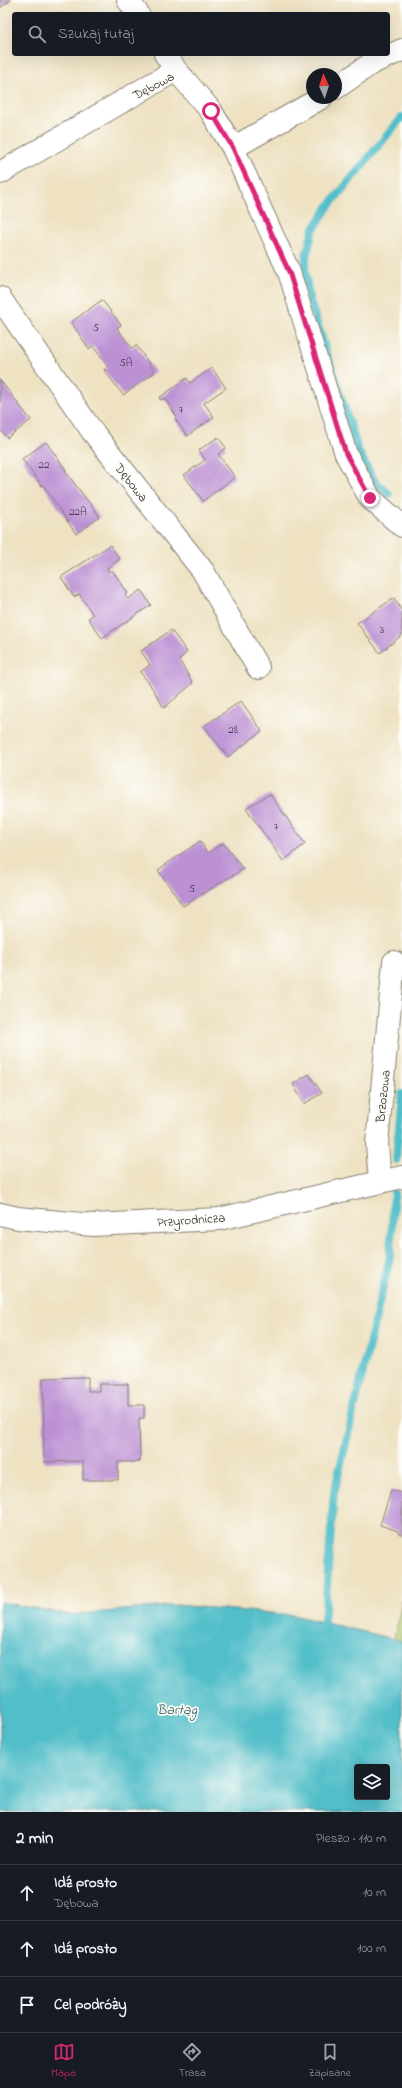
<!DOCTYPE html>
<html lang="pl">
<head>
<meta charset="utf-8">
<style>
	body { margin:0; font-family:"Indie Flower",sans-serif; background:#242831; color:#f1f3f6 }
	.controls { position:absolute; right:12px; bottom:12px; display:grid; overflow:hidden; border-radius:4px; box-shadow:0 4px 16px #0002 }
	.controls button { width:36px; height:36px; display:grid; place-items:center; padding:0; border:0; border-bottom:1px solid #363941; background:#171b24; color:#f1f3f6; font:20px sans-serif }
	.compass { position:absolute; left:306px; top:68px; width:36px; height:36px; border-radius:50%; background:#171b24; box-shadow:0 4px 16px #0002; rotate:357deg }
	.stop { position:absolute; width:12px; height:12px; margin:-9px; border:3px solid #db2777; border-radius:50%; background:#fff }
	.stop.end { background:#db2777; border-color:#fff; box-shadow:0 1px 4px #0008 }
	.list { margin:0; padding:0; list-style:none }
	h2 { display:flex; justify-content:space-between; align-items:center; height:52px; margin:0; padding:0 16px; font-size:17px }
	h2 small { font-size:13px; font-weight:400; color:#9ea1a6 }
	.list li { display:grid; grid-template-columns:26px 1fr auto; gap:12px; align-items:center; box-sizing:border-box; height:56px; padding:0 16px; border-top:1px solid #363941 }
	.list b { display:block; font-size:15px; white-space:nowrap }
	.list p { margin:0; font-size:13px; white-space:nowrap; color:#9ea1a6 }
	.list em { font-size:13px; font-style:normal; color:#9ea1a6 }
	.icon { flex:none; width:22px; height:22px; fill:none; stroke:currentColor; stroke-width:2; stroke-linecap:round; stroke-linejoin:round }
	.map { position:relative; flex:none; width:402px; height:1812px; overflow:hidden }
	.search { position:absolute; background:#171b24; box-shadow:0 4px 16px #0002; left:12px; right:12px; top:12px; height:44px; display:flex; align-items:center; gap:10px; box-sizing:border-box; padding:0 14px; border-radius:4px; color:#9ea1a6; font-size:15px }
	.sheet { height:220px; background:#171b24 }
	nav { display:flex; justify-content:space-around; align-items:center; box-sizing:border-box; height:56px; border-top:1px solid #363941; background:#171b24; font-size:11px; color:#9ea1a6 }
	nav a { display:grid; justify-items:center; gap:2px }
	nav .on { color:#db2777 }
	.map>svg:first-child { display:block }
</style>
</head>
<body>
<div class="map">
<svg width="402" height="1812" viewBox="0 0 402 1812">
	<rect width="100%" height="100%" fill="#fdfcf7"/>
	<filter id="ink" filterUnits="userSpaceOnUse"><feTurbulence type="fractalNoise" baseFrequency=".025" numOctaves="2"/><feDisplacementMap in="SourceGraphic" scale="8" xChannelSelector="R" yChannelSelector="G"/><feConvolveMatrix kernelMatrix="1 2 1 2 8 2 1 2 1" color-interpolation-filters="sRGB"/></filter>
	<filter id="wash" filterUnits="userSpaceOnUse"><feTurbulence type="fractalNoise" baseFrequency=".012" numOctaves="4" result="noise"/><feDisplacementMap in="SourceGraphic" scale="16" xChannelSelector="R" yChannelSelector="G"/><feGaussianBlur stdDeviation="0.9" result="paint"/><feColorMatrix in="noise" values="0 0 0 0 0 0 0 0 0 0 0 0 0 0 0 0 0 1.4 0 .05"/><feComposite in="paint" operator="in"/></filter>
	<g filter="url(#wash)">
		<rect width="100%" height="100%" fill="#eee2c3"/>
		<path fill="#afc469" stroke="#667042" d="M 402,1600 L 402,1641 L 394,1639 Z"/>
		<path fill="#51bec9" stroke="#366d72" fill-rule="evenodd" d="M 0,1602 L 71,1615 L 176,1605 L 293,1615 L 402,1641 L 402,1812 L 0,1812 ZM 357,1767 L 387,1767 L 387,1797 L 357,1797 Z"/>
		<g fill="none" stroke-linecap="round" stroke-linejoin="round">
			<path stroke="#51bec9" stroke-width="8" d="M 389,494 L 375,482 L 359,453 L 309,298 L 305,271 L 306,256 L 313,230 L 328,207 L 402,117
				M 396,1160 L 402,1094
				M 324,1622 L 334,1493 L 390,1257 L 394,1193"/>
		</g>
		<g id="blocks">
			<path fill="#bc91d4" d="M 0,0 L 11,0 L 0,8 Z
				M 102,300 L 121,325 L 117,328 L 132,348 L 136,345 L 155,372 L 123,395 L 104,370 L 108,367 L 93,346 L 89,349 L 71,322 Z
				M 212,368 L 226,388 L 204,403 L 214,417 L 187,436 L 175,419 L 177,417 L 164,398 L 161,400 L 159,398 L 187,378 L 190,383 Z
				M 0,380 L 31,420 L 7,438 L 0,429 Z
				M 218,437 L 226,448 L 218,454 L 235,477 L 203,501 L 184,475 L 205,460 L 199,450 Z
				M 46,442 L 66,470 L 65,471 L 100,517 L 76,534 L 43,485 L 42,486 L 22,459 Z
				M 110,545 L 120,559 L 107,568 L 109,572 L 112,570 L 128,593 L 125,595 L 128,599 L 141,590 L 151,605 L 102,638 L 88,618 L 93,615 L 86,604 L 79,594 L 74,597 L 61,577 Z
				M 394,598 L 402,611 L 402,635 L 380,653 L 357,623 Z
				M 171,630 L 187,652 L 179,660 L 193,683 L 164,708 L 149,683 L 140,672 L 150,665 L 141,651 Z
				M 241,701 L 262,731 L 228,757 L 204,726 Z
				M 270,794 L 305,844 L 283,861 L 246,808 Z
				M 200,841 L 208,853 L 223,843 L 243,869 L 183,906 L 158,870 Z
				M 309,1074 L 322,1093 L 304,1104 L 293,1084 Z
				M 88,1377 L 88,1391 L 99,1391 L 99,1384 L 128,1384 L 128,1405 L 144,1405 L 144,1418 L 139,1418 L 140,1462 L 118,1462 L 118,1480 L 83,1480 L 83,1461 L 44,1462 L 43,1378 Z
				M 391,1490 L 402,1493 L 402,1535 L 398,1534 L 398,1531 L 380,1525 Z"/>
		</g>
	</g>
	<g filter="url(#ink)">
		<use href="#blocks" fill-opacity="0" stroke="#857f70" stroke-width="1"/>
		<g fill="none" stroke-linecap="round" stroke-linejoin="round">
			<g stroke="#857f70" stroke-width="24">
				<path id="minor" d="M 128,0 L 138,14
					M 165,54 L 176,70
					M 336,88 L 372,63 L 402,50
					M 233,148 L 289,272 L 346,454 L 370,498 L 402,526
					M 0,173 L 176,70 L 211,111 L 233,148 L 321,98
					M 0,298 L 92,431 L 203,571 L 258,668
					M 380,1182 L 377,1144 L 394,962
					M 0,1214 L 18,1218 L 93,1225 L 219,1219 L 402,1177"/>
			</g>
			<use href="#minor" stroke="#fff" stroke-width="22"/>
		</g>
	</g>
	<g fill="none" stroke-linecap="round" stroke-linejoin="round" filter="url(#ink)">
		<path stroke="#db2777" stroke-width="5" d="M 211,111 L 233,148 L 289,272 L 346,454 L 370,498"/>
	</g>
	<g text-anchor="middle" stroke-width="3.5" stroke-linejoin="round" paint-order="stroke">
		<g font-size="11" fill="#44394a">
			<text x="96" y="331">5</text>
			<text x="126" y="366">5A</text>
			<text x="181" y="413">7</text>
			<text x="44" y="468">22</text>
			<text x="78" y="515">22A</text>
			<text x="382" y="633">3</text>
			<text x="233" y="733">28</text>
			<text x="276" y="830">7</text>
			<text x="192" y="892">5</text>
		</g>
		<g font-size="13" fill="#1c1c1c" stroke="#fdfcf7">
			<text transform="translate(153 85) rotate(-28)" y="5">Dębowa</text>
			<text transform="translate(132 482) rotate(52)" y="5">Dębowa</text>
			<text transform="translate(382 1096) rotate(-84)" y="5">Brzozowa</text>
			<text transform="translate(191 1219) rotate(-4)" y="5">Przyrodnicza</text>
		</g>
		<g font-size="14" font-style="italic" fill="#315d61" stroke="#fdfcf7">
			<text x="177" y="1714">Bartąg</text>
		</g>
	</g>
</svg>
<div class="controls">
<button><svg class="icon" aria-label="layers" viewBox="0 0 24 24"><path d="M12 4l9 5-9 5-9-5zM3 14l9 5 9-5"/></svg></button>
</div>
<svg class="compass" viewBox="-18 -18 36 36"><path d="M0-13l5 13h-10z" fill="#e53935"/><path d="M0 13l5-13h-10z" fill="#9ea1a6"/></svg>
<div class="stop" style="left:211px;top:111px"></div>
<div class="stop end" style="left:370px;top:498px"></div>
<div class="search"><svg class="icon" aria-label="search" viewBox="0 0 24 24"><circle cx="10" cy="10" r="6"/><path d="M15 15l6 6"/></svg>Szukaj tutaj</div>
</div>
<section class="sheet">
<h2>2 min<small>Pieszo · 110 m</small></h2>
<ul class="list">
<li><svg class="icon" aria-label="ahead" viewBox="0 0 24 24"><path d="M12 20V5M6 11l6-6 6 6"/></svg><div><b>Idź prosto</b><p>Dębowa</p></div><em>10 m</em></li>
<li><svg class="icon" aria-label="ahead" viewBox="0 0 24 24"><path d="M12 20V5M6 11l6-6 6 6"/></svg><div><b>Idź prosto</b></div><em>100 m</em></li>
<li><svg class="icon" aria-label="arrive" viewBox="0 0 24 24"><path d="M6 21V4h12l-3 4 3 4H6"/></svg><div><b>Cel podróży</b></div></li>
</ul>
</section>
<nav>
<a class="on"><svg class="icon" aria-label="map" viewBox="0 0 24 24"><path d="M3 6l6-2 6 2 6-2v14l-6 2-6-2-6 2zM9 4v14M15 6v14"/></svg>Mapa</a>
<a><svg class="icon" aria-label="directions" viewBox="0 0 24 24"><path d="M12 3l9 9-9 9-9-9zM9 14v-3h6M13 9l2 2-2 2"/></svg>Trasa</a>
<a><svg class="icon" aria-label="saved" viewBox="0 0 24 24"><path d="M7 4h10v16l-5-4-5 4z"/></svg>Zapisane</a>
</nav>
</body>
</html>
